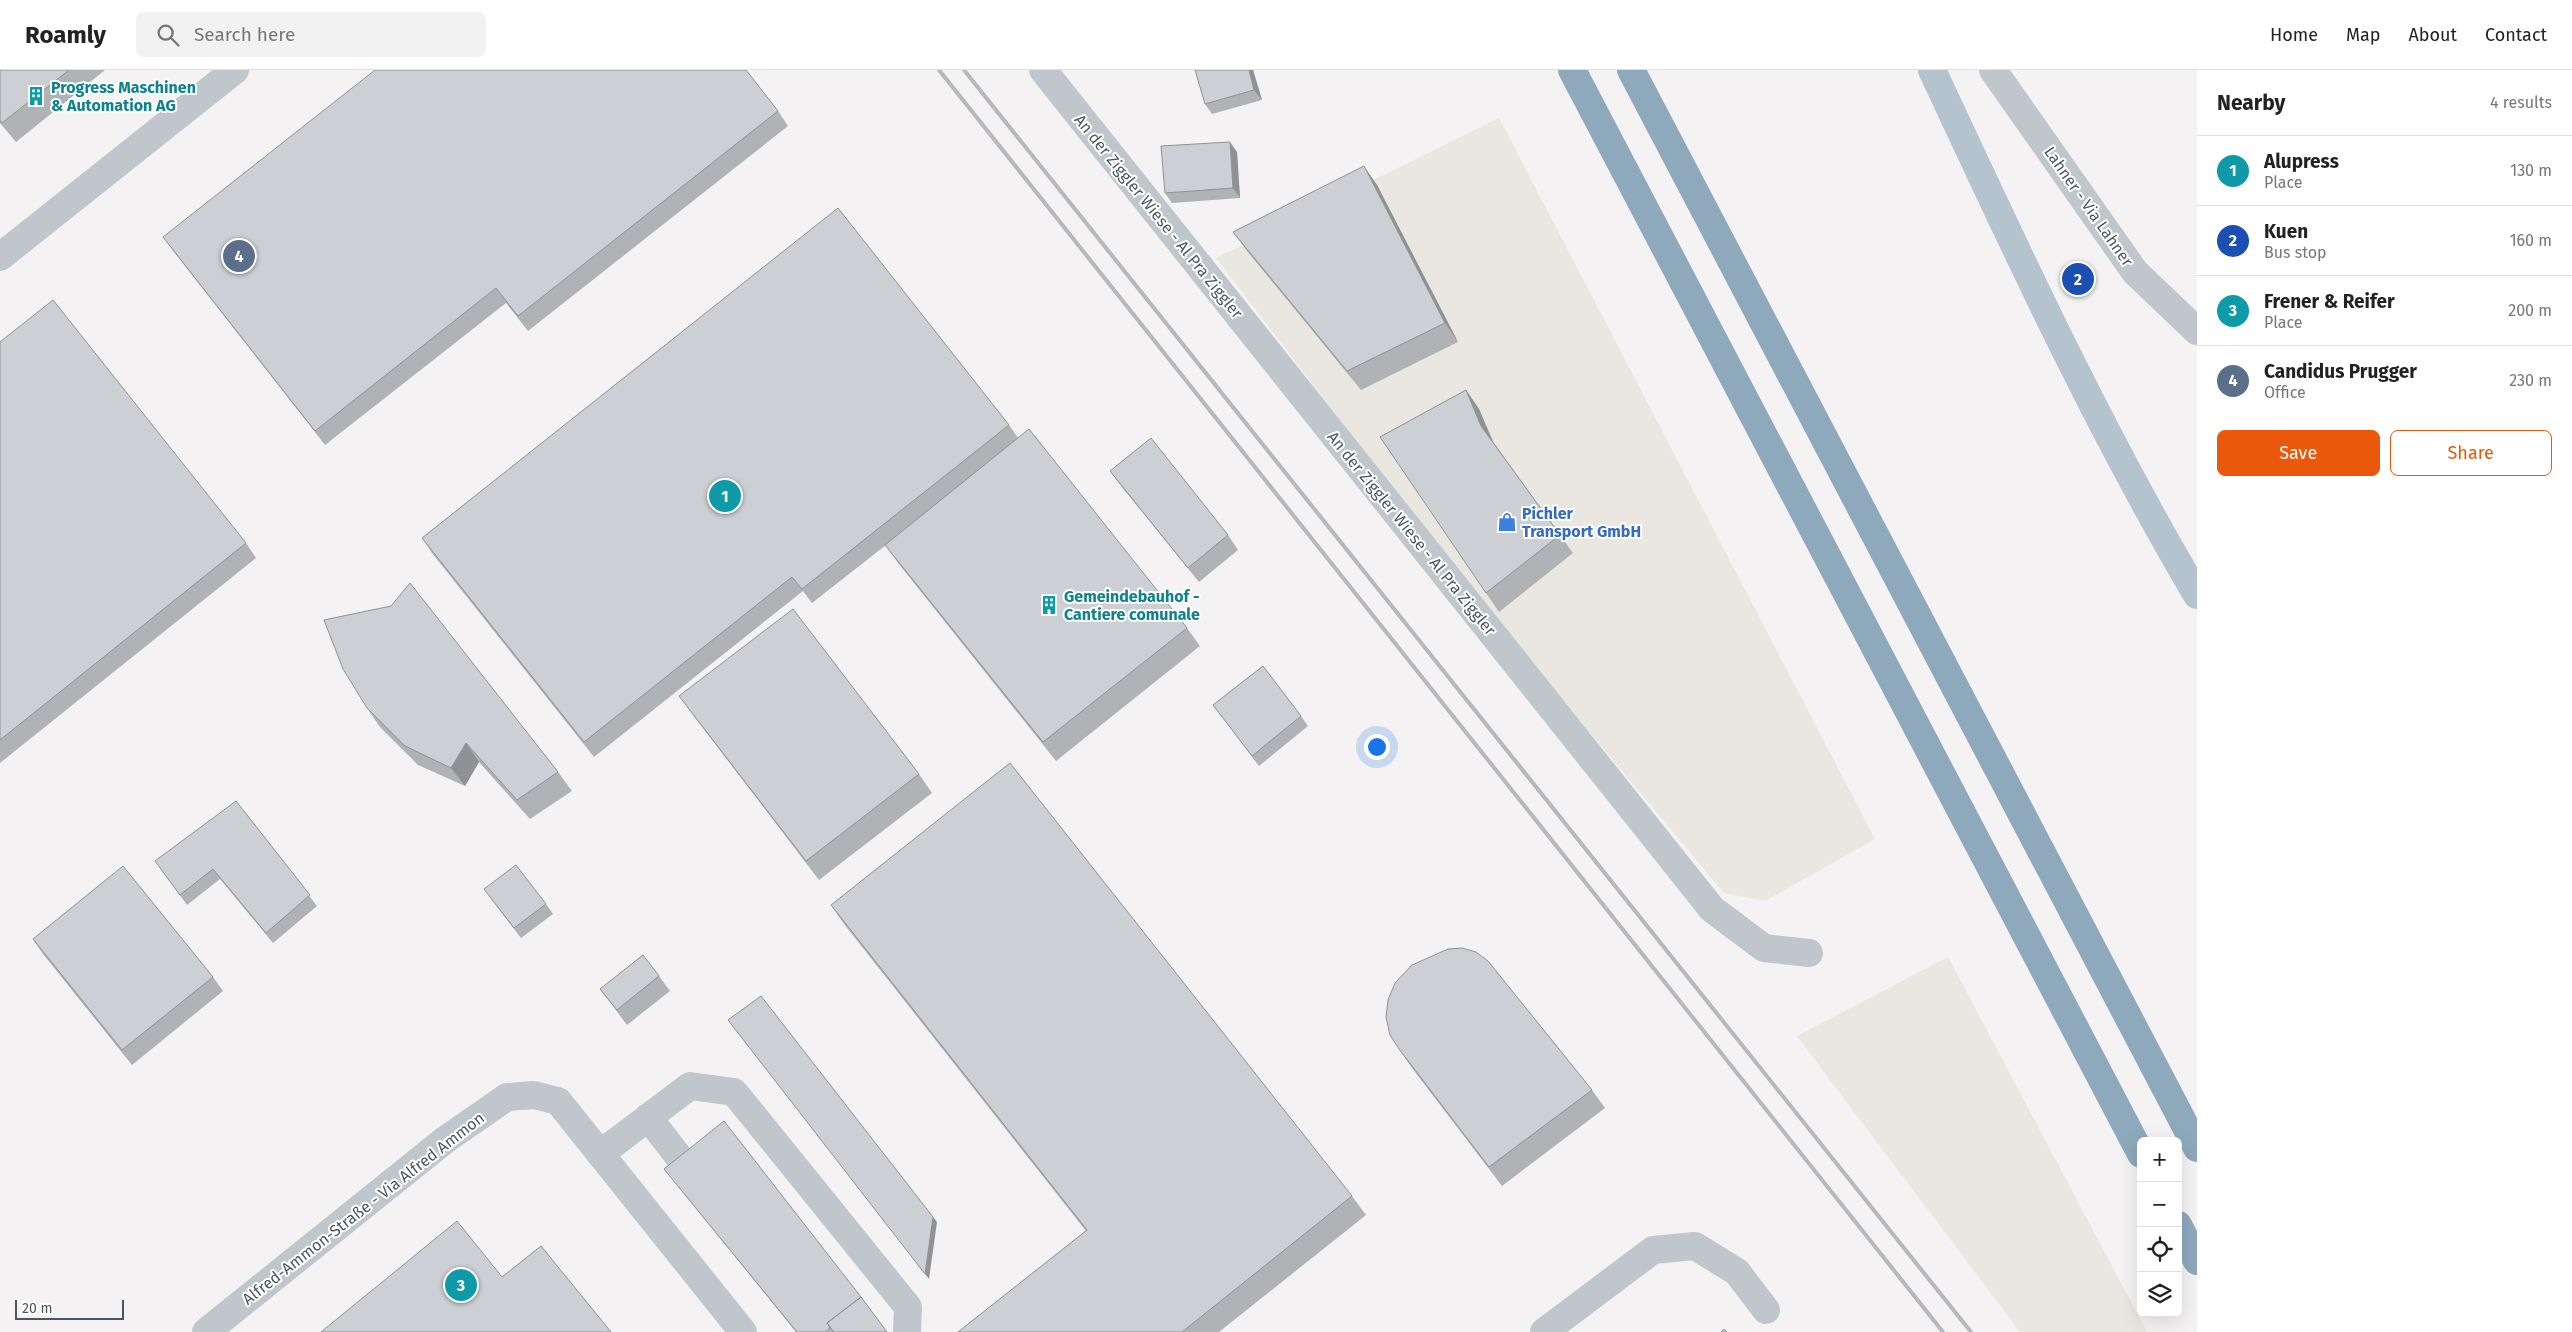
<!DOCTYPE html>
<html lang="en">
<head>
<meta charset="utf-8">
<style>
	body { margin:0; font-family:"Fira Sans",sans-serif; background:#f2f2f2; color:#222 }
	.controls { position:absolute; right:15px; bottom:15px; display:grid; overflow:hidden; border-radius:8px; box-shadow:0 5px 20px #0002 }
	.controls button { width:45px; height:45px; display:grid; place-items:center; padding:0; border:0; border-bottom:1px solid #e0e0e0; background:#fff; color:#222; font:25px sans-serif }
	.scale { position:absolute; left:15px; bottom:12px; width:109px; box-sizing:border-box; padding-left:5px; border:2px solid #4b575e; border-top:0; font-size:14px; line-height:18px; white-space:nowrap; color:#4b575e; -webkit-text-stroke:4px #fff; paint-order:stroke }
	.you { position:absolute; left:1376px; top:676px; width:18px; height:18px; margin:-12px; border:4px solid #fff; border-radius:50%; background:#1a73e8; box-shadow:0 0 0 8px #1a73e833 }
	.badge { display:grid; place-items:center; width:32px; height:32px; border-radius:50%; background:#ea580c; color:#fff; font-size:16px; font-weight:700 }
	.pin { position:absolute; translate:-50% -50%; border:2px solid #fff; box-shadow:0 1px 5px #0006 }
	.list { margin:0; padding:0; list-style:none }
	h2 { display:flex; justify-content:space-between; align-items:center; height:65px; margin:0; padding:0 20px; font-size:21px }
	h2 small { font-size:16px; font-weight:400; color:#767676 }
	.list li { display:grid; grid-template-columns:32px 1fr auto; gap:15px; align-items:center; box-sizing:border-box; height:70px; padding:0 20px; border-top:1px solid #e0e0e0 }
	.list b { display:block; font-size:19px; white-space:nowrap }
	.list p { margin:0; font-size:16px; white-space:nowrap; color:#767676 }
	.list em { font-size:16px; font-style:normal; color:#767676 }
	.actions { display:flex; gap:10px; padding:15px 20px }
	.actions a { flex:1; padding:11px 0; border:1px solid #ea580c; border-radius:8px; text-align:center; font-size:18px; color:#ea580c }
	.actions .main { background:#ea580c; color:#fff }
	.icon { flex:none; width:28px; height:28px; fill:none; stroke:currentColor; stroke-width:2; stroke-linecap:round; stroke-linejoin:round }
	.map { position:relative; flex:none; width:2197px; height:1262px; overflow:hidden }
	header { display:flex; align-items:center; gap:30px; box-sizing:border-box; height:70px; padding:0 25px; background:#fff; border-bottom:1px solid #e0e0e0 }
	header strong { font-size:24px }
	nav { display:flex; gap:28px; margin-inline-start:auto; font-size:18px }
	.search { width:350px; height:45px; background:#f2f2f2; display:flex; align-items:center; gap:12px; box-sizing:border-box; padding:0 18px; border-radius:8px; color:#767676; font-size:19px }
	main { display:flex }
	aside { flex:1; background:#fff }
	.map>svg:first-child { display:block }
</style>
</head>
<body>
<header>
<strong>Roamly</strong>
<div class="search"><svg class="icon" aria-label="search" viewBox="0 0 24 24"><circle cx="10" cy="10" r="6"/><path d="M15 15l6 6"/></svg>Search here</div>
<nav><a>Home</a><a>Map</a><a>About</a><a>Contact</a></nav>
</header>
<main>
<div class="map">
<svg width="2197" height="1262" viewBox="0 0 2197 1262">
	<rect width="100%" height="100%" fill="#f4f2f2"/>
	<path fill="#eae7e0" d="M 1499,48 L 1875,769 L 1765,831 L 1724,823 L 1465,513 L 1216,188 Z
		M 1948,887 L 2147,1262 L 2020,1262 L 1797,966 Z"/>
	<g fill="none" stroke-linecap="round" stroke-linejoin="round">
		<path stroke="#bfc7cd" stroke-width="28" d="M 1043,0 L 1712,839 L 1764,878 L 1809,883
			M 1993,0 L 2135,202 L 2197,261
			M 0,187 L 235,0
			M 648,1047 L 702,1117
			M 600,1084 L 690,1016 L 734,1022 L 908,1237 L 907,1262
			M 206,1262 L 445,1070 L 507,1027 L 534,1025 L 558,1031 L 743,1262
			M 1544,1262 L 1653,1180 L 1695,1176 L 1737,1202 L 1766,1240"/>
		<path stroke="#b4c3ce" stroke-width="28" d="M 1932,0 C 2015,178 2097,356 2197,525"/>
		<path stroke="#8ea8bc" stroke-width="28" d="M 1572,0 L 2141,1084
			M 1631,0 L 2197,1078
			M 2178,1155 L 2197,1191"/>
		<path stroke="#b5b8bc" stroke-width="4" d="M 939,0 L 1943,1262
			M 964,0 L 1971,1262"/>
	</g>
	<path fill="#afb3b6" d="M 0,0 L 105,0 L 16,72 L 0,53 Z
		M 1253,0 L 1262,30 L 1212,44 L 1205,34 Z
		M 778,41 L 788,56 L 528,261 L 506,233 L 325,375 L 174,182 L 163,167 Z
		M 1237,82 L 1240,128 L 1172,133 L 1165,123 Z
		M 1377,115 L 1458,272 L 1361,320 L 1247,181 L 1233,162 Z
		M 0,272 L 246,473 L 256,488 L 0,693 Z
		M 1466,320 L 1479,339 L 1494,373 L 1573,483 L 1499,542 L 1486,523 Z
		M 1009,355 L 1018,368 L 1187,558 L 1200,576 L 1056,691 L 898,493 L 886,475 L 812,533 L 803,521 L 594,687 L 432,483 L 422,468 Z
		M 1110,401 L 1228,465 L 1238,480 L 1199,512 L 1121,416 Z
		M 679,626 L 919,704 L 932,723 L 819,810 L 693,645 Z
		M 1213,635 L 1301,646 L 1308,656 L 1259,696 Z
		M 367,638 L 558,702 L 572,721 L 530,749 L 479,692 L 465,716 L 418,695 L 380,657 Z
		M 236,731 L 317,836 L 273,873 L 220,809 L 187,835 L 162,801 Z
		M 491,829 L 546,834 L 553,844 L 521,868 Z
		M 831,835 L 1352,1126 L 1366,1145 L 1219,1262 L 958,1262 L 1086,1161 L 844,854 Z
		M 33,869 L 213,907 L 223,921 L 132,995 L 43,884 Z
		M 659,906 L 670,921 L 627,955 L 600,919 Z
		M 1399,979 L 1592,1020 L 1605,1038 L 1502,1116 L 1412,998 Z
		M 664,1099 L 861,1227 L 887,1262 L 796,1262 Z"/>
	<path fill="#8f9294" d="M 1249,0 L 1253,0 L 1262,30 L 1254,20 Z
		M 1230,72 L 1237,82 L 1240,128 L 1233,118 Z
		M 1364,96 L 1377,115 L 1458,272 L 1445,253 Z
		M 1466,320 L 1479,339 L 1494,375 L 1481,356 Z
		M 466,673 L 479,692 L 465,716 L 451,698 Z
		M 933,1147 L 937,1152 L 929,1209 L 925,1204 Z"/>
	<path fill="#ccd0d4" stroke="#8f9294" d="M 0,0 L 69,0 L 2,53 L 0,50 Z
		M 375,0 L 746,0 L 778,41 L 518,246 L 496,218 L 315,361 L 163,167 Z
		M 1195,0 L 1249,0 L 1254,20 L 1205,34 Z
		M 1230,72 L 1233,118 L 1165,123 L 1161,76 Z
		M 1364,96 L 1445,253 L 1347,301 L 1233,162 Z
		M 838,138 L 1009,355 L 802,519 L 792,507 L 584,672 L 422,468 Z
		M 53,230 L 246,473 L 0,670 L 0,272 Z
		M 1466,320 L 1481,356 L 1560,465 L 1486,523 L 1380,367 Z
		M 1029,359 L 1187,558 L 1043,672 L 885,475 Z
		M 1151,368 L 1228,465 L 1188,498 L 1110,401 Z
		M 410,513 L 558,702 L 517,730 L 466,673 L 451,698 L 405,676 L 367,638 L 343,599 L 324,550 L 391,536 Z
		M 793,539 L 919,704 L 806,791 L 679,626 Z
		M 1263,596 L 1301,646 L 1252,686 L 1213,635 Z
		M 1010,693 L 1352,1126 L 1182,1262 L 958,1262 L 1087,1160 L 831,835 Z
		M 236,731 L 310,825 L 266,863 L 213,799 L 180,825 L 155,791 Z
		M 516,795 L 546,834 L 514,858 L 484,819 Z
		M 123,796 L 213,907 L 122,980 L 33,869 Z
		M 1462,878 L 1476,882 L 1488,891 L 1592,1020 L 1489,1097 L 1399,979 L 1390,965 L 1386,947 L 1388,930 L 1395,913 L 1412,895 L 1448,879 Z
		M 643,885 L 659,906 L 617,940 L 600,919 Z
		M 761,926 L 933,1147 L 925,1204 L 728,950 Z
		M 724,1051 L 861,1227 L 827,1253 L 830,1258 L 825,1262 L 797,1262 L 664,1099 Z
		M 457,1151 L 502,1207 L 541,1176 L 611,1262 L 321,1262 Z
		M 861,1227 L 887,1262 L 834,1262 L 827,1253 Z
		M 1724,1259 L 1727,1262 L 1721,1262 Z"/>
	<defs>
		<g id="building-bare" transform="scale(1.5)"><path d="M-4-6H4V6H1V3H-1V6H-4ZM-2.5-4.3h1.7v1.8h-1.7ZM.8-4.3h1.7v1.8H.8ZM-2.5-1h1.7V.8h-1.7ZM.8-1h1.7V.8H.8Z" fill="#0f9aa8" stroke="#fff" stroke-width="2.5" paint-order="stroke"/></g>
		<g id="shop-bare" transform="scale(1.5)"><path d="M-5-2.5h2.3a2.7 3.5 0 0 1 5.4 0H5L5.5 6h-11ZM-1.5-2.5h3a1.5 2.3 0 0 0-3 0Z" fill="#3f7fe0" stroke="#fff" stroke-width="2.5" paint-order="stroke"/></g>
	</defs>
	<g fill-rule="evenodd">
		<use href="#building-bare" x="36" y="26"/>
		<use href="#shop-bare" x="1507" y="452"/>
		<use href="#building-bare" x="1049" y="535"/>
	</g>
	<g text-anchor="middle" stroke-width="4" stroke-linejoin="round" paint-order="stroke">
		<g font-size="16" font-weight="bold" fill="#0d838f" stroke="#fff" text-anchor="start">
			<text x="51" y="23">Progress Maschinen<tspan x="51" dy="18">&amp; Automation AG</tspan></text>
			<text x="1064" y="532">Gemeindebauhof -<tspan x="1064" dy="18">Cantiere comunale</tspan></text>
		</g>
		<g font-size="16" fill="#4b575e" stroke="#fff">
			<text transform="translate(2089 136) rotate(55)" y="6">Lahner - Via Lahner</text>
			<text transform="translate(1159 146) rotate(51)" y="6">An der Ziggler Wiese - Al Pra Ziggler</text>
			<text transform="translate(1412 463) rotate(51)" y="6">An der Ziggler Wiese - Al Pra Ziggler</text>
			<text transform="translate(363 1138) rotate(-38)" y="6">Alfred-Ammon-Straße - Via Alfred Ammon</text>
		</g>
		<g font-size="16" font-weight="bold" fill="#366cbe" stroke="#fff" text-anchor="start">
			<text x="1522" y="449">Pichler<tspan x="1522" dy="18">Transport GmbH</tspan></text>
		</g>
	</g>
</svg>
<div class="controls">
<button>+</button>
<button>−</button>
<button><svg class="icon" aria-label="locate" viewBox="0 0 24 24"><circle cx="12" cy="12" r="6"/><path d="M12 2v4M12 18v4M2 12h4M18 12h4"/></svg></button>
<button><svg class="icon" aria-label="layers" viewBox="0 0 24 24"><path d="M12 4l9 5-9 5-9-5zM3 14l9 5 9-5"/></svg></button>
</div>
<div class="scale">20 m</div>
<div class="you"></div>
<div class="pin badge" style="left:725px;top:426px;background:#0f9aa8">1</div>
<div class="pin badge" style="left:2078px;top:209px;background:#1a4fb4">2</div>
<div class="pin badge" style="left:461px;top:1215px;background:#0f9aa8">3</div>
<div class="pin badge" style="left:239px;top:186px;background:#5c6f8a">4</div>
</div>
<aside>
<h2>Nearby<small>4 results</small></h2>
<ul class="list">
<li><span class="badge" style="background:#0f9aa8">1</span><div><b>Alupress</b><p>Place</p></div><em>130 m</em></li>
<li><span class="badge" style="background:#1a4fb4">2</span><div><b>Kuen</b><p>Bus stop</p></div><em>160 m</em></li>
<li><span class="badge" style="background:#0f9aa8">3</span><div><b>Frener &amp; Reifer</b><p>Place</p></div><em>200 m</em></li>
<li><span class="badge" style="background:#5c6f8a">4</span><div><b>Candidus Prugger</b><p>Office</p></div><em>230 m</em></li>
</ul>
<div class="actions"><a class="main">Save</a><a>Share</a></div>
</aside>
</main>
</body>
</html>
